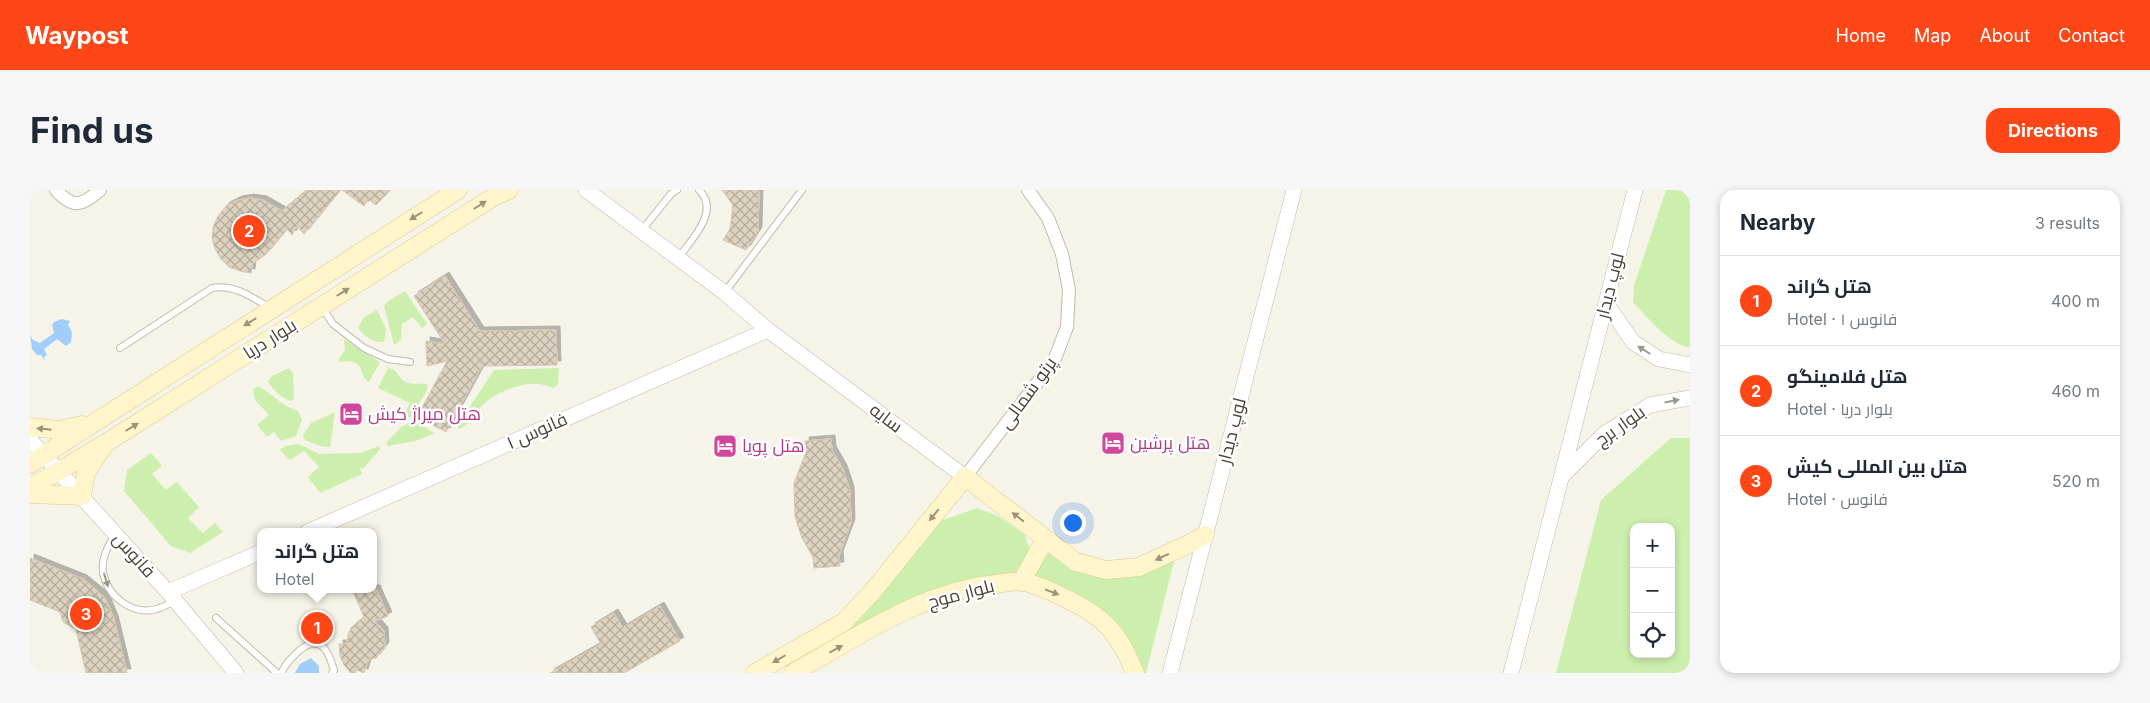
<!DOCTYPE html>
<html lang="en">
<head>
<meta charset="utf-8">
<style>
	body { margin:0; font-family:Inter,Cairo,sans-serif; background:#f6f6f7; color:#1f2937 }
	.controls { position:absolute; right:15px; bottom:15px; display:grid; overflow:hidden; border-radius:10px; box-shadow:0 2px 8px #0003 }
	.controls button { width:45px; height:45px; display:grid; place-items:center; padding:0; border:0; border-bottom:1px solid #e0e1e3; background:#fff; color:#1f2937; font:25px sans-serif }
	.you { position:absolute; left:1042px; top:332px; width:18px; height:18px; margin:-12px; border:4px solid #fff; border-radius:50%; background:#1a73e8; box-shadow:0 0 0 8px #1a73e833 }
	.badge { display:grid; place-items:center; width:32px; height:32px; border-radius:50%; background:#ff4617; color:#fff; font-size:16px; font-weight:700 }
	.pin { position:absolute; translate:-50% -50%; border:2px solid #fff; box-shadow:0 1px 5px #0006 }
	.popup { position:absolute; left:227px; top:338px; width:120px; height:65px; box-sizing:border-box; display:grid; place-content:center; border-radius:10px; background:#fff; filter:drop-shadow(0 1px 4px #0005); font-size:16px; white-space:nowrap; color:#747a83 }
	.popup b { font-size:19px; color:#1f2937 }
	.popup::after { content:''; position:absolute; left:50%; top:100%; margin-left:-10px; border:10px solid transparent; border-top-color:#fff }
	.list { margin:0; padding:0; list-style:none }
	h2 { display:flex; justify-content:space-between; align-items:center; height:65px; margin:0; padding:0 20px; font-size:21px }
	h2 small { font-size:16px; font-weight:400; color:#747a83 }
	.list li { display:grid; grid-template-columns:32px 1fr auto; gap:15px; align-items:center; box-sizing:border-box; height:90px; padding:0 20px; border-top:1px solid #e0e1e3 }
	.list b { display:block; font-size:19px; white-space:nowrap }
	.list p { margin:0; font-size:16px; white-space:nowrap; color:#747a83 }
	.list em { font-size:16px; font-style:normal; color:#747a83 }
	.icon { flex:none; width:28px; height:28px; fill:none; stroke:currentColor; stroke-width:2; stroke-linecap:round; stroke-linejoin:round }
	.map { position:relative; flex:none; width:1660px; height:483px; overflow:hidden; border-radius:15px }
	header { display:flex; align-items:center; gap:30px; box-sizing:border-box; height:70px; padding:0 25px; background:#ff4617; color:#fff }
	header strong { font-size:24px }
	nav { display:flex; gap:28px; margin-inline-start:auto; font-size:18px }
	.intro { display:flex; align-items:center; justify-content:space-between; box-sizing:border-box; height:120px; padding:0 30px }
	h1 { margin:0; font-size:35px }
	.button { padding:12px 22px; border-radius:15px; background:#ff4617; color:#fff; font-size:18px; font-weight:700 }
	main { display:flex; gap:30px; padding:0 30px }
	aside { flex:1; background:#fff; border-radius:15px; box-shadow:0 2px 8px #0003 }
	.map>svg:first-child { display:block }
</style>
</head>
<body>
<header>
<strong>Waypost</strong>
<nav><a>Home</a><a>Map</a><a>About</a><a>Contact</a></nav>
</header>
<div class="intro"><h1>Find us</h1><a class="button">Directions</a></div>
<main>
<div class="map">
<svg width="1660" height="483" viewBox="0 0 1660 483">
	<defs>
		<pattern id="building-cross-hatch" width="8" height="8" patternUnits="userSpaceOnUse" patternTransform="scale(1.25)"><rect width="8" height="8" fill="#dcd2bf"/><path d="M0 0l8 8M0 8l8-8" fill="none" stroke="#b4ac9c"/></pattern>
		<filter id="shadow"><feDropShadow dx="4" dy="-4" stdDeviation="0" flood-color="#0004"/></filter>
	</defs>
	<rect width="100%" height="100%" fill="#f6f3e9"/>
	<path fill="#cdefad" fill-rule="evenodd" d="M 1636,0 L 1660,0 L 1660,157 C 1642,157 1615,125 1603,112 L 1604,95 Z
		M 375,101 L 397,134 L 392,138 L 383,127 L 372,134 L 371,150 L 364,155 L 354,116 L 357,112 Z
		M 347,120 L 356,139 L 354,152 C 343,153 334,146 328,138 L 333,128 Z
		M 314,149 L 350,172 L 339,192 C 326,184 339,168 307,172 L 315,160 Z
		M 259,178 L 263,183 L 264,209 L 261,211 C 253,209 241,199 238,191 L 242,186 Z
		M 358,178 C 368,179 367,186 374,191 C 382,196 390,192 398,194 L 396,202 L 381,227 L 372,229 L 380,213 L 348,198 Z
		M 529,178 L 528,194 L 524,198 C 519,197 514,194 509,194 C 488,192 461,204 448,220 C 442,227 438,236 429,239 L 427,236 L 464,180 Z
		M 229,196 L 256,216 L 268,221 L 272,230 L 266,246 L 251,251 L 244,242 L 237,247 L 227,235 L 239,225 L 225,210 L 223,199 Z
		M 305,222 L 300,257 L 290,256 L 275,250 L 273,245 L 281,233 Z
		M 381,232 L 387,232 L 404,243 C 385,253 378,252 358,256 L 356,253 L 371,237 Z
		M 1641,248 L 1660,248 L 1660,483 L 1526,483 L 1571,310 ZM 1604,337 L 1641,337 L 1641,464 L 1604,464 Z
		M 269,254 L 289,264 L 330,263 L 349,256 L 350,259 L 334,278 L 330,278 L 332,284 L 290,303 L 278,287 L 289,277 L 274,261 L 260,270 L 250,260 L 255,256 Z
		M 121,263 L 132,276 L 122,284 L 136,300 L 147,292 L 169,317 L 158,328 L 173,343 L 185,333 L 193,342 L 160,363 L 141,356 L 94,301 L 97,280 Z
		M 947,318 L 968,326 L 995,345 L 1001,364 L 989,381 L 971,387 L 933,391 L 911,397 L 757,480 L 812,444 L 831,426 L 910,331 Z
		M 1013,360 L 1043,377 L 1125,378 L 1144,371 L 1116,483 L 1111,483 L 1095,449 L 998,390 Z"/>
	<path fill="#9fcff9" d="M 32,129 L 40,131 L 38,135 L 42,142 L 41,152 L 36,156 L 27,149 L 14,159 L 17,165 L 14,167 L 16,172 L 11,165 L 7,165 L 2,159 L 0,145 L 3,150 L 10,153 L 24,143 L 22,135 L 24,132 Z
		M 281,468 L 289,476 L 289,483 L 265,483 L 270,474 Z"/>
	<path fill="url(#building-cross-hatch)" stroke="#d5c8af" filter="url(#shadow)" d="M 277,0 L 310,0 L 274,44 L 267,36 L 262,45 L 257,39 L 235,65 L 222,74 L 221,83 L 210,81 L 199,77 L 191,69 L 185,59 L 182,48 L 183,37 L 188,26 L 196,16 L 208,10 L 220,8 L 233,10 L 252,21 Z
		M 312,0 L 360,0 L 346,15 L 338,9 L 334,16 Z
		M 692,0 L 729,0 L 728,41 L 716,60 L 693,50 L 700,39 L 703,15 Z
		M 415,86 L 450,141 L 526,140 L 527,175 L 452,176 L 416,242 L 387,227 L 417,171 L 397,176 L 396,151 L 415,154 L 384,106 Z
		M 801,249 L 802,260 L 813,279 L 820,300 L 821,333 L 809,365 L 810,376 L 784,378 L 783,367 L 772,348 L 765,327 L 764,293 L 776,262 L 775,251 Z
		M 0,368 L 53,389 L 69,402 L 76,410 L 84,429 L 97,483 L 56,483 L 46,439 L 33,432 L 30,422 L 0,410 Z
		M 322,399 L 346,399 L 358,426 L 345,431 L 354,441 L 355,456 L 346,468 L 338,470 L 334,483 L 327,480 L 325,483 L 321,483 L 314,475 L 310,466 L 309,454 L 317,454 L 318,445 L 321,438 L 334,427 Z
		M 630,416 L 650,451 L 594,483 L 520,483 L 571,454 L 561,437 L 584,423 L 593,438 Z"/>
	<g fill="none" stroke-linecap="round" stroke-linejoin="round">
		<g stroke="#c3bbaa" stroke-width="8">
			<path id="service" d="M 612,40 L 641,4 L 647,0
				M 649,67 C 661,50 691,21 669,0
				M 695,102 L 772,0
				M 292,117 L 303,134 L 334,158 L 358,169 L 380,172
				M 90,158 L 182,98 C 204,94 222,107 240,118
				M 85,345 C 78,356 71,368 73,382 C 77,406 102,426 127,419 C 133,417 139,414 145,411
				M 186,428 L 247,483
				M 251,483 C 257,472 280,442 294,458 C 299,463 302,474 304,480 L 302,483"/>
		</g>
		<g stroke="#c3bbaa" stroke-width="14">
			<path id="minor" d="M 26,0 C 43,19 52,16 70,0
				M 935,287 L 1024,171 L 1037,137 L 1039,100 L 1032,64 L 1018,28 L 998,0"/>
		</g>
		<g stroke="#c3bbaa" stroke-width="16">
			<path id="tertiary" d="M 556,0 L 695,103 L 738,140 L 935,287
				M 1576,113 L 1603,152 L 1629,169 L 1660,175
				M 0,250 L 138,402 L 206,483
				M 1533,285 L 1574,244 L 1620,215 L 1660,208
				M 277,342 L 738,140
				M 138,402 L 231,362
				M 1140,483 L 1264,0
				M 1481,483 L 1605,0"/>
		</g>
		<g stroke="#dbcc93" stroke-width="19">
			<path id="secondary" d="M 0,237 L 29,240 L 52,235
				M 0,274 L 428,0
				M 0,298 L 76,253 L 465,6 L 479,0
				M 0,304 L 52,306 L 56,282 L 72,259
				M 992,391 L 1015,349
				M 725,483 L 814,432 L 843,401 L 935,287 L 1046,372 L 1076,380 L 1109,377 L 1159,354 L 1175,345
				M 763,483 C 827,447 892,401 967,394 C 975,393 985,390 993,392 C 1009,395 1025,403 1039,410 C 1076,428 1090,445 1105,483"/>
		</g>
		<use href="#service" stroke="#fff" stroke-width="6"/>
		<use href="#minor" stroke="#fff" stroke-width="12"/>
		<use href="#tertiary" stroke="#fff" stroke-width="15"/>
		<use href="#secondary" stroke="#fff5ca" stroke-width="18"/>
	</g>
	<defs><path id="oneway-solid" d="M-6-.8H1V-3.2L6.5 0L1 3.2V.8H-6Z" transform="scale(1.25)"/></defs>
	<g fill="#9c9479">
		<use href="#oneway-solid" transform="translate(450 15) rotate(-32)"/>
		<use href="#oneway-solid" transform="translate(386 26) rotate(148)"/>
		<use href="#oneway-solid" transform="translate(313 102) rotate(-32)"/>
		<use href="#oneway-solid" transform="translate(220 132) rotate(148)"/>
		<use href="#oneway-solid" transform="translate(102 237) rotate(-32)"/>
		<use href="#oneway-solid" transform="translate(14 239) rotate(-174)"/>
		<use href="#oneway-solid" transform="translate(904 325) rotate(129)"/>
		<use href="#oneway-solid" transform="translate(988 327) rotate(-142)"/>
		<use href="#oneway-solid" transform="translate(1132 367) rotate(155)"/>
		<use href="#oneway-solid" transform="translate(1022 402) rotate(21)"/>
		<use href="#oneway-solid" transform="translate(806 459) rotate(-29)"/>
		<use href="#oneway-solid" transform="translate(749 469) rotate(150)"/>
	</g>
	<g fill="#9c9890">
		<use href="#oneway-solid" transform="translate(1614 160) rotate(-148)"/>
		<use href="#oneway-solid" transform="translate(1642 211) rotate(-11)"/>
		<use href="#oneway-solid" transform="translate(76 390) rotate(73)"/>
	</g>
	<defs>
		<g id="hotel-square" transform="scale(1.25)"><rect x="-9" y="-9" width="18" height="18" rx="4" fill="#d1479c" stroke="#fff"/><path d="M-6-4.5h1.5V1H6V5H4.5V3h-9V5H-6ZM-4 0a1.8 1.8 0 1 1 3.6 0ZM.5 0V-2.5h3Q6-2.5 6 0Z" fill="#fff"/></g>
	</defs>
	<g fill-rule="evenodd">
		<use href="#hotel-square" x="321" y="224"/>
		<use href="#hotel-square" x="1083" y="253"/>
		<use href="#hotel-square" x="695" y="256"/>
	</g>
	<g text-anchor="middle" stroke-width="5" stroke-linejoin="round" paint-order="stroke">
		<g font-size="18" fill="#4b4436" stroke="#fff">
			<text transform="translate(1580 96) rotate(-76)" y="6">لوپ دیدار</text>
			<text transform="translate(240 149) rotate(-32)" y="6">بلوار دریا</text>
			<text transform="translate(998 203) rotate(-54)" y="6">پرتو شمالی</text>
			<text transform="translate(856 228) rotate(37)" y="6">سایه</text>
			<text transform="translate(1590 236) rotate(-35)" y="6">بلوار برج</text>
			<text transform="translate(507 241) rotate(-24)" y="6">فانوس ۱</text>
			<text transform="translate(1202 241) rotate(-76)" y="6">لوپ دیدار</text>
			<text transform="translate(104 365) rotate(48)" y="6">فانوس</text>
			<text transform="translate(931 404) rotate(-15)" y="6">بلوار موج</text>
		</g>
		<g font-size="18" fill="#b23c85" stroke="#fff" text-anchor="start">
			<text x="338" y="230">هتل میراژ کیش</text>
			<text x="1100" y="259">هتل پرشین</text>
			<text x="712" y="262">هتل پویا</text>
		</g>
	</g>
</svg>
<div class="controls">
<button>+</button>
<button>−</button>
<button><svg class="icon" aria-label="locate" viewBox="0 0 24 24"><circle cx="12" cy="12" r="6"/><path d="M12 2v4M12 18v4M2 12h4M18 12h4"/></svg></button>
</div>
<div class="you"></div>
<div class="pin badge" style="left:287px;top:438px">1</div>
<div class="popup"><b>هتل گراند</b>Hotel</div>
<div class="pin badge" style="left:219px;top:41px">2</div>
<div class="pin badge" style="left:56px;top:424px">3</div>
</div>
<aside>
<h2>Nearby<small>3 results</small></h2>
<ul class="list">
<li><span class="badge">1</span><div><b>هتل گراند</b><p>Hotel · فانوس ۱</p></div><em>400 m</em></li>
<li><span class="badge">2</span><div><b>هتل فلامینگو</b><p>Hotel · بلوار دریا</p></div><em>460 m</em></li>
<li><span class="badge">3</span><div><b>هتل بین المللی کیش</b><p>Hotel · فانوس</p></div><em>520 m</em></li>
</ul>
</aside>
</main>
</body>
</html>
